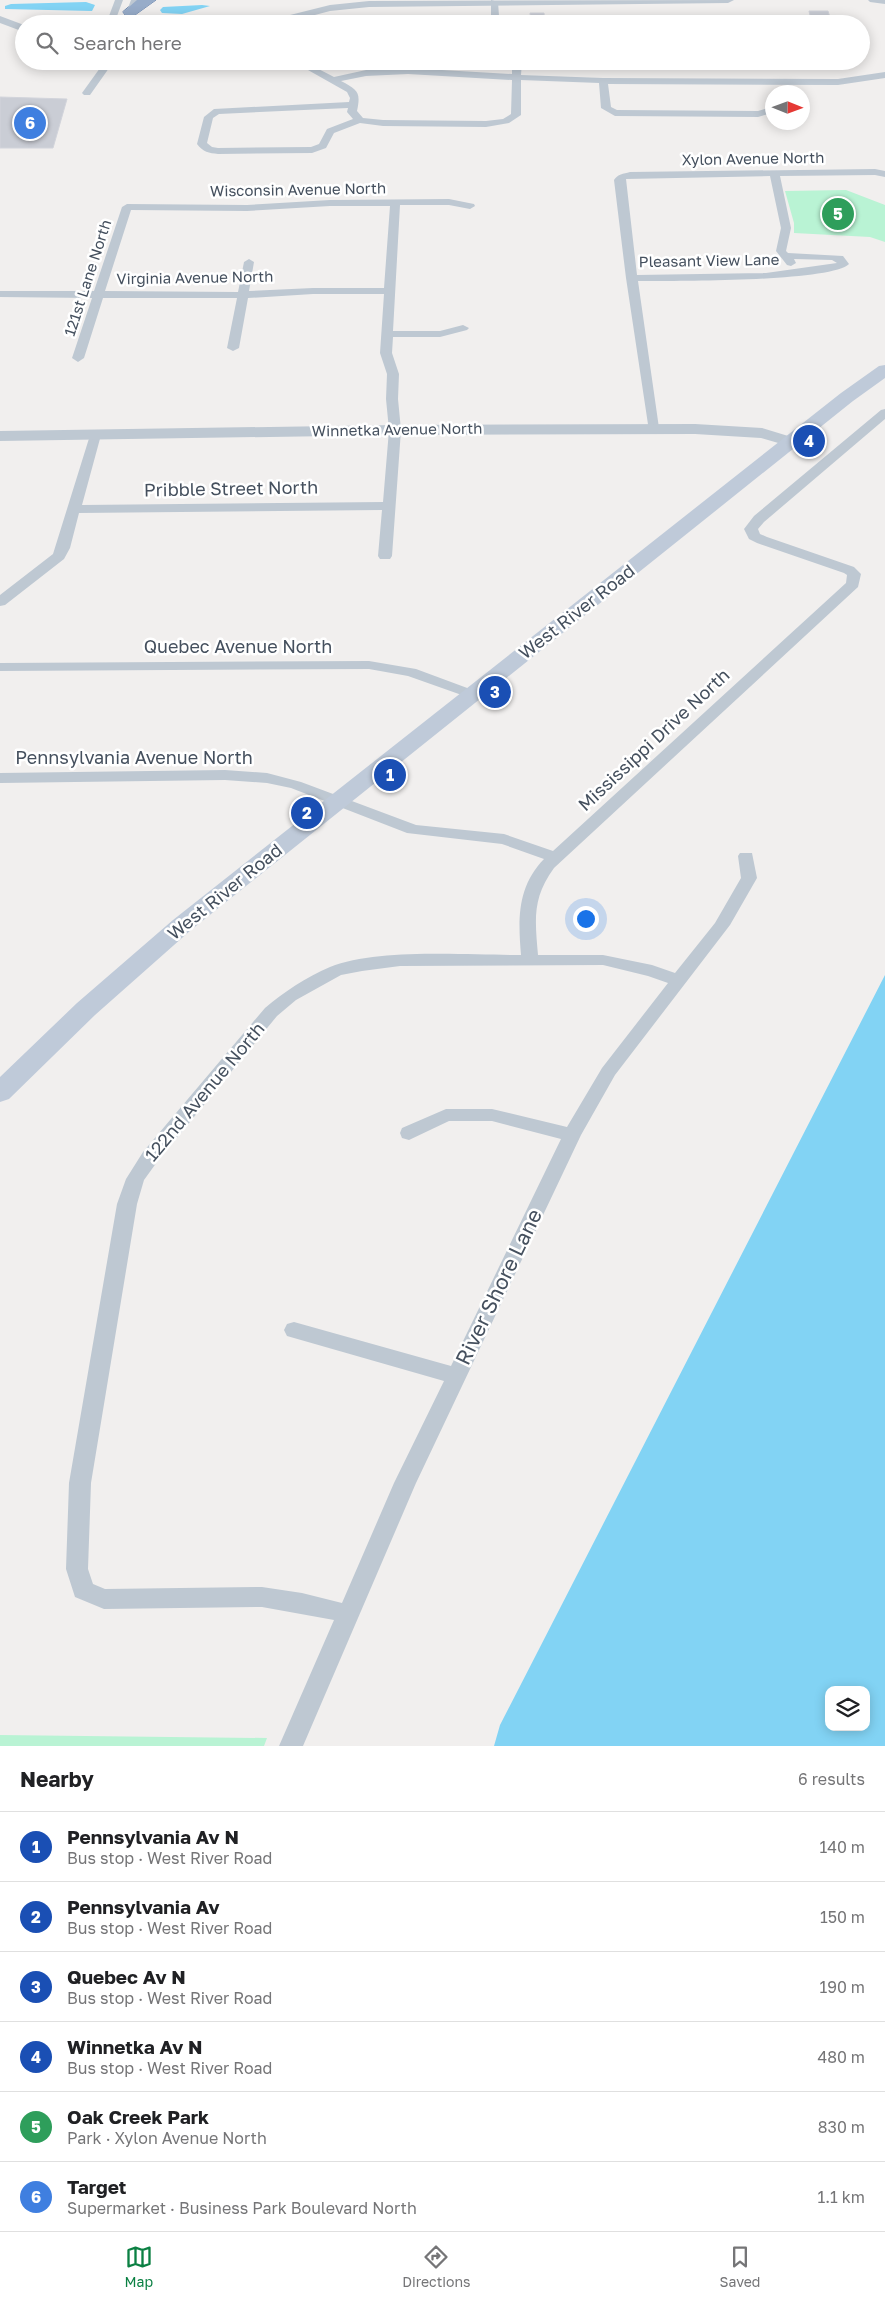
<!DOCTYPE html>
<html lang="en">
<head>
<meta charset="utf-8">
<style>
	body { margin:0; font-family:"Golos Text",sans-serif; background:#f6f6f6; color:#202124 }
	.controls { position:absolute; right:15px; bottom:15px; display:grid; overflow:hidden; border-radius:10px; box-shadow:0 2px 12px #0003 }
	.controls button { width:45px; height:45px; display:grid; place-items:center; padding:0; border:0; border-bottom:1px solid #e0e0e0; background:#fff; color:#202124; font:25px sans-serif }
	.compass { position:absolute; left:765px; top:85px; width:45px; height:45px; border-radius:50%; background:#fff; box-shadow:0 2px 12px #0003; rotate:91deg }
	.you { position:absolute; left:585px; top:918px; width:18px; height:18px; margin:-12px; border:4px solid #fff; border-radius:50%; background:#1a73e8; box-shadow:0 0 0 8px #1a73e833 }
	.badge { display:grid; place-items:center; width:32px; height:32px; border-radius:50%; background:#0b8043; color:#fff; font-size:16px; font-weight:700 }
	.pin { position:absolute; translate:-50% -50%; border:2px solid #fff; box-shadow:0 1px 5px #0006 }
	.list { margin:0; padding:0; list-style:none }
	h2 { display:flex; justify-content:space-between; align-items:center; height:65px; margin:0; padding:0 20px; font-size:21px }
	h2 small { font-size:16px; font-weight:400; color:#757577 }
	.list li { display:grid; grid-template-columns:32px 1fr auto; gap:15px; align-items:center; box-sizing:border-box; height:70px; padding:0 20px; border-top:1px solid #e0e0e0 }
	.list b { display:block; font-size:19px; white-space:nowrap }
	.list p { margin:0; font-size:16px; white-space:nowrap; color:#757577 }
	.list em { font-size:16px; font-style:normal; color:#757577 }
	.icon { flex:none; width:28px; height:28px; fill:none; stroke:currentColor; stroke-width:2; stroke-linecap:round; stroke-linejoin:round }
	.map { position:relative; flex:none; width:885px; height:1746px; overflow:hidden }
	.search { position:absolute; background:#fff; box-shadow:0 2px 12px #0003; left:15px; right:15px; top:15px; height:55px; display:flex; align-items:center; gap:12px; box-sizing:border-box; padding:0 18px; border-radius:28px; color:#757577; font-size:19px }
	.sheet { height:485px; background:#fff }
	nav { display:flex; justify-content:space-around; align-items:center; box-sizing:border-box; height:70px; border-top:1px solid #e0e0e0; background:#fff; font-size:14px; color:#757577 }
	nav a { display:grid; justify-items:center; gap:2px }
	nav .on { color:#0b8043 }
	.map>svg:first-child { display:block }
</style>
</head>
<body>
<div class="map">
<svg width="885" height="1746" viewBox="0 0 885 1746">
	<rect width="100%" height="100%" fill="#f1efee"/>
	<path fill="#b9f3d4" d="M 846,190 L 885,205 L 885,242 L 870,237 L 794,233 L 794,223 L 785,191 Z
		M 0,1735 L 267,1738 L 264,1746 L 0,1746 Z"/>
	<path fill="#82d3f4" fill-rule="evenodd" d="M 86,2 L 95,5 L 92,11 L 5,9 L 5,6 L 11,4 Z
		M 202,5 L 210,6 L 182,14 L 162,13 L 160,10 L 163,7 Z
		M 885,975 L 885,1746 L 494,1746 L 500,1725 ZM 829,1690 L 866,1690 L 866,1727 L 829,1727 Z"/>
	<path fill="#cacdd5" stroke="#d2d4db" d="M 809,11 L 828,11 L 832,24 L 812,24 Z
		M 530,13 L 544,13 L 545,24 L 531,24 Z
		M 0,97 L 67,99 L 53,148 L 0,148 Z"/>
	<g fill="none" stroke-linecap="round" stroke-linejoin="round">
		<g stroke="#6d87ae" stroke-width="1">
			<path id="trunk" d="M 137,0 L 156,0 L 135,15 L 125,15 L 123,12 Z"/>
		</g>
		<path fill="#bec8d2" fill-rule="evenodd" d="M 115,0 L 123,0 L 114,24 L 106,24 Z
			M 131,0 L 139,0 L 130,24 L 122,24 Z
			M 491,0 L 498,2 L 499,16 L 505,24 L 496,24 L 491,16 Z
			M 105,61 L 114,61 L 90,95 L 84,95 L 82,93 Z
			M 292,61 L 303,61 L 334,77 L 366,70 L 408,68 L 512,74 L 512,61 L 522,61 L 521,75 L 603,78 L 838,79 L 885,72 L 885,78 L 838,85 L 608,84 L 611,107 L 617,110 L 758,111 L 772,107 L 772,113 L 758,117 L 615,116 L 601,108 L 599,83 L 521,80 L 521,115 L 509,123 L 486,127 L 383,126 L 360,123 L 334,133 L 326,148 L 312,153 L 218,154 C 209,153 203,152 197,144 L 204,117 L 214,109 L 349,102 L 350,98 L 347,92 ZM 408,74 L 512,80 L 511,114 L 503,119 L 486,121 L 383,120 L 363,118 L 357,111 C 361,92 358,90 341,81 L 366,76 ZM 348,108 L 347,112 L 353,119 L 327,129 L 319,144 L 311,147 L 218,148 L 212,147 L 207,143 L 213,118 L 219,114 Z
			M 875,169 L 885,171 L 885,177 L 875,175 L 780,176 L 791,228 L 786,251 L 788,253 L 843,256 L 849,264 C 831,282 672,281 638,281 L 659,428 L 653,432 L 649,431 L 626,278 L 614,180 C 618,174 623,174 630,172 ZM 770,176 L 781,228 L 776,251 L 787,265 L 791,266 L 796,263 L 794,259 L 832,260 L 837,263 L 766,273 L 637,275 L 626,179 Z
			M 449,199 L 474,204 L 475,206 L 470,209 L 449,205 L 400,205 L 393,331 L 440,331 L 463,325 L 469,328 L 467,330 L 440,337 L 393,337 L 392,353 L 399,374 L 398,399 L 401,430 L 392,556 L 390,559 L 380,559 L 378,556 L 382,510 L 79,513 L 70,548 L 64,559 L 5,605 L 0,606 L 0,595 L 53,554 L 91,432 L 95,431 L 101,435 L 82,505 L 383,502 L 389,430 L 386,399 L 387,374 L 380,353 L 384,294 L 313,294 L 248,298 L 239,348 L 233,351 L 227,348 L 237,298 L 103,298 L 84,358 L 78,362 L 72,358 L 92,298 L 0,297 L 0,291 L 94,291 L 122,207 L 127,204 L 247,205 L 330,200 ZM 330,206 L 390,206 L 384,288 L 313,288 L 249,291 L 254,262 L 249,259 L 244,262 L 238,292 L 105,291 L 131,210 L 247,211 Z
			M 885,409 L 885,419 L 764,522 L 758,529 L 760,534 L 767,537 L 854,567 L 861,574 L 858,587 L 554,868 C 532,898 535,920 538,955 L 603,955 L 652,965 L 675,973 L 715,923 L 741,878 L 738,856 L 740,853 L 752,853 L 757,878 L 730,925 L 615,1075 L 581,1135 L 416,1483 L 303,1746 L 279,1746 L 334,1620 L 262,1607 L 104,1609 L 75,1597 L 66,1569 L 69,1483 L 117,1204 L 126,1179 L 143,1152 L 265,1008 C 284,992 306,977 330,967 C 377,948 469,955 521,955 C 518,919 517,887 544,859 L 502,844 L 407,833 L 291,788 L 267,783 L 225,780 L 0,783 L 0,773 L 225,770 L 267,773 L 301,782 L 416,825 L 504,834 L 553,851 L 846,583 L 847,575 L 844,573 L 757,543 L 749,539 L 744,529 L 754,516 L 881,410 ZM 603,965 L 648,976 L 668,983 L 602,1068 L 567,1127 L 492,1109 L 446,1109 L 402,1128 L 400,1133 L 402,1138 L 409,1140 L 449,1121 L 492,1121 L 561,1139 L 451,1366 L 294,1322 L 287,1324 L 284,1330 L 287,1336 L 294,1338 L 444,1381 L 394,1483 L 342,1603 L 302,1593 L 262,1587 L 105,1589 L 93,1584 L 88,1569 L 91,1483 L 137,1204 L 144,1180 L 157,1162 L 277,1016 L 296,1000 L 341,975 L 362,971 L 400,966 Z
			M 369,661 L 416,669 L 478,692 L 480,695 L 473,699 L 408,676 L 369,669 L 0,671 L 0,663 Z"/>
		<path fill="#bec8d2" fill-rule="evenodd" d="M 734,0 L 728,3 L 369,7 L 330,11 L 281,24 L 260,24 L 262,22 L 330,5 L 369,1 Z
			M 868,0 L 885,0 L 885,4 L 870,2 Z
			M 0,16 L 24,25 L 24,32 L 0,23 Z
			M 695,424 L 762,428 L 798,439 L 800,442 L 798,445 L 792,447 L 761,438 L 695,434 L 395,435 L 0,441 L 0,431 L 395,425 Z"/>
		<path fill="#bfcad9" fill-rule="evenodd" d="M 885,365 L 885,378 L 853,401 L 191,930 L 95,1015 L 9,1099 L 0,1102 L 0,1077 L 77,1003 L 173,920 L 841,393 L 879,366 Z"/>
		<use href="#trunk" fill="#97acc9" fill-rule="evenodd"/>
	</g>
	<g text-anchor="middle" stroke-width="5" stroke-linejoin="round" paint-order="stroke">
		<g font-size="15" fill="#45505e" stroke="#fff">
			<text transform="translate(753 159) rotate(-1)" y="5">Xylon Avenue North</text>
			<text transform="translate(298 190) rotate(-1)" y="5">Wisconsin Avenue North</text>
			<text transform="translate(709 261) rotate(-1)" y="5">Pleasant View Lane</text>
			<text transform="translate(88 278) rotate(-72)" y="5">121st Lane North</text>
			<text transform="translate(195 278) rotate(-1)" y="5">Virginia Avenue North</text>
			<text transform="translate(397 430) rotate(-1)" y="5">Winnetka Avenue North</text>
		</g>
		<g font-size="18" fill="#45505e" stroke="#fff">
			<text transform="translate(231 489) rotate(-1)" y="6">Pribble Street North</text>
			<text transform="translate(577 612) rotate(-38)" y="6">West River Road</text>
			<text x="238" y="653">Quebec Avenue North</text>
			<text transform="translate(654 740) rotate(-43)" y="6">Mississippi Drive North</text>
			<text x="134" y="764">Pennsylvania Avenue North</text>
			<text transform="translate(225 892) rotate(-39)" y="6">West River Road</text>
			<text transform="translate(205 1092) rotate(-50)" y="6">122nd Avenue North</text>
		</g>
		<g font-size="21" fill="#45505e" stroke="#fff">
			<text transform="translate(499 1287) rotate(-64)" y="7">River Shore Lane</text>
		</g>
	</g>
</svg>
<div class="controls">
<button><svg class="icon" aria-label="layers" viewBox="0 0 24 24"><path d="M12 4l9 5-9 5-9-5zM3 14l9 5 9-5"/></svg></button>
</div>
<svg class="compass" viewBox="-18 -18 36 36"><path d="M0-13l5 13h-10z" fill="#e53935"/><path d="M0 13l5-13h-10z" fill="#757577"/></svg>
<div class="you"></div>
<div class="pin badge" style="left:390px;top:775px;background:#1a4fb4">1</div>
<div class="pin badge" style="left:307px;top:813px;background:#1a4fb4">2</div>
<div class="pin badge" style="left:495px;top:692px;background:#1a4fb4">3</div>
<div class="pin badge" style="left:809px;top:441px;background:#1a4fb4">4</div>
<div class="pin badge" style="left:838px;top:214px;background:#2e9e5b">5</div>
<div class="pin badge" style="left:30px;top:123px;background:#3f7fe0">6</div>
<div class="search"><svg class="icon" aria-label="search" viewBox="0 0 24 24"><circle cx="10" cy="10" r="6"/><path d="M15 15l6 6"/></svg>Search here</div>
</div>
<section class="sheet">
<h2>Nearby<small>6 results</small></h2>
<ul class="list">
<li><span class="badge" style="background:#1a4fb4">1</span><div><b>Pennsylvania Av N</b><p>Bus stop · West River Road</p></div><em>140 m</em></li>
<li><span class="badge" style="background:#1a4fb4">2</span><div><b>Pennsylvania Av</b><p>Bus stop · West River Road</p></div><em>150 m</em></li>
<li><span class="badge" style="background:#1a4fb4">3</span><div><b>Quebec Av N</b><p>Bus stop · West River Road</p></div><em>190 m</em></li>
<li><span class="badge" style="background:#1a4fb4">4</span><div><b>Winnetka Av N</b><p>Bus stop · West River Road</p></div><em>480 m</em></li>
<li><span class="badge" style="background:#2e9e5b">5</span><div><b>Oak Creek Park</b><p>Park · Xylon Avenue North</p></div><em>830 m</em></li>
<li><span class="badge" style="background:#3f7fe0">6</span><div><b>Target</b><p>Supermarket · Business Park Boulevard North</p></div><em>1.1 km</em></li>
</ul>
</section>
<nav>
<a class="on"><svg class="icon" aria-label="map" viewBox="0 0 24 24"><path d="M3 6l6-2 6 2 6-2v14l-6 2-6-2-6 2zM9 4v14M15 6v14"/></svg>Map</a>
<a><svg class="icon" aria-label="directions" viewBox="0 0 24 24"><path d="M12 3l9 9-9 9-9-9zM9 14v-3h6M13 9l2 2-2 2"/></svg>Directions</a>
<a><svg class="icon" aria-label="saved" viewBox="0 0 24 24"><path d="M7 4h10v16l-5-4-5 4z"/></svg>Saved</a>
</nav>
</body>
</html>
